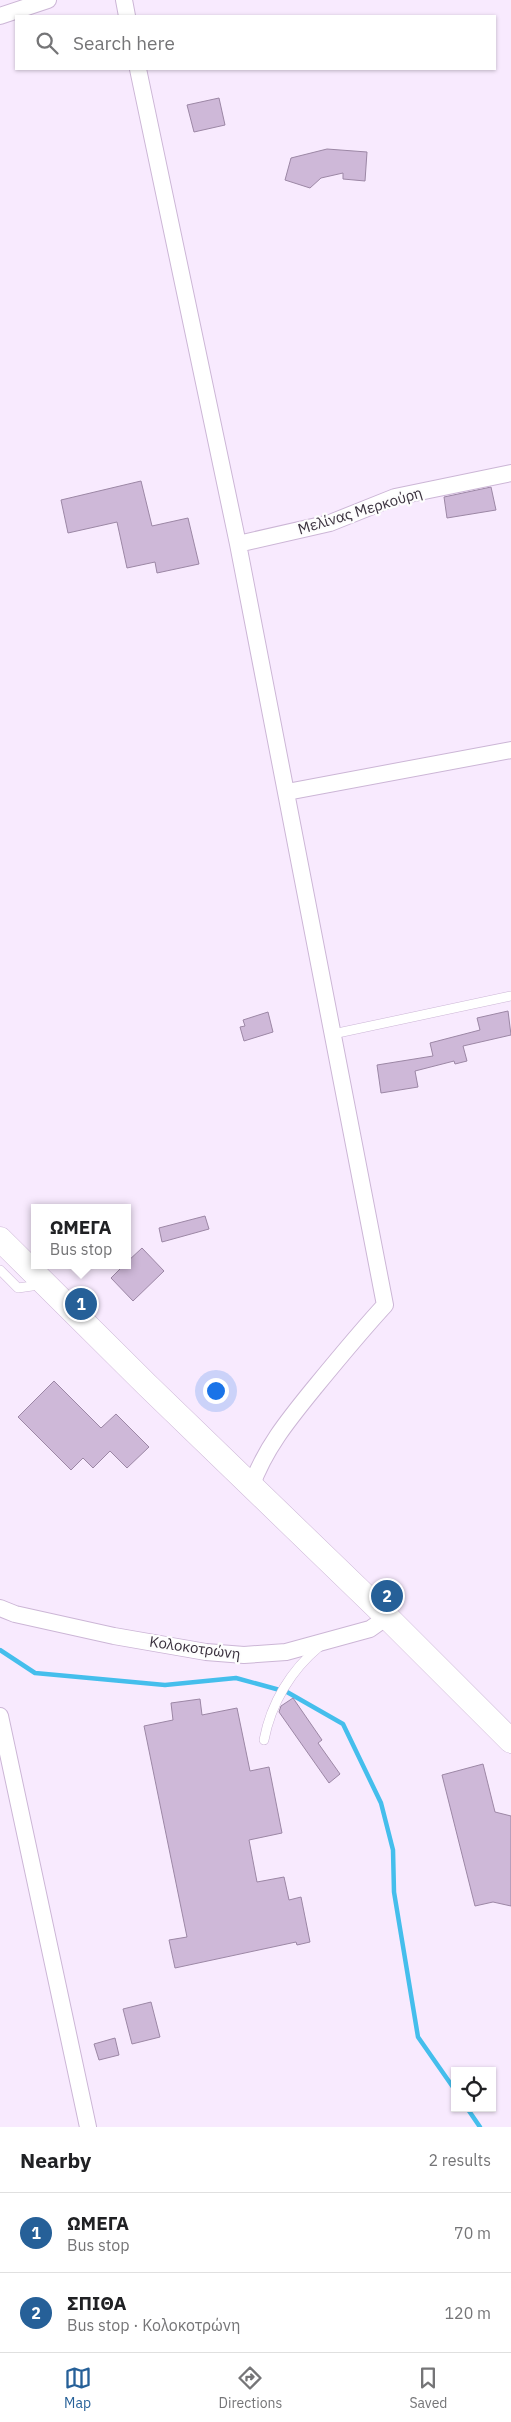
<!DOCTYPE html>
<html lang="en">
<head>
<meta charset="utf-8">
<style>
	body { margin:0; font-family:"IBM Plex Sans",sans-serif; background:#f6f6f6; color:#202124 }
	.controls { position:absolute; right:15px; bottom:15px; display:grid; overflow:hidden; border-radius:0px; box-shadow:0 1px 4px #0004 }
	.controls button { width:45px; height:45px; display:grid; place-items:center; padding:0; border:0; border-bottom:1px solid #e0e0e0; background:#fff; color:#202124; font:25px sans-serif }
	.you { position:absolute; left:215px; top:1390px; width:18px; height:18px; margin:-12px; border:4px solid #fff; border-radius:50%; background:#1a73e8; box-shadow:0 0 0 8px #1a73e833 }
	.badge { display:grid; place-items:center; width:32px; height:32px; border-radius:50%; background:#266098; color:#fff; font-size:16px; font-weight:700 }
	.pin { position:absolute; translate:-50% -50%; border:2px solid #fff; box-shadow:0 1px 5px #0006 }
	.popup { position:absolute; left:31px; top:1204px; width:100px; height:65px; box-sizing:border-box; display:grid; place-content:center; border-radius:0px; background:#fff; filter:drop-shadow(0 1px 4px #0005); font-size:16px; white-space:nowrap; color:#757577 }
	.popup b { font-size:19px; color:#202124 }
	.popup::after { content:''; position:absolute; left:50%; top:100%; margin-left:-10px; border:10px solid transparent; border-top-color:#fff }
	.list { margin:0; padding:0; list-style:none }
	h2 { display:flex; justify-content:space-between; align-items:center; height:65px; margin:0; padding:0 20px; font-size:21px }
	h2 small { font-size:16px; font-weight:400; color:#757577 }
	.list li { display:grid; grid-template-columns:32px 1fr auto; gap:15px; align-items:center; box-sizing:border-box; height:80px; padding:0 20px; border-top:1px solid #e0e0e0 }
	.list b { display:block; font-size:19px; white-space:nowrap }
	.list p { margin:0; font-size:16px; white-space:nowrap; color:#757577 }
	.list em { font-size:16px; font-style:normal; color:#757577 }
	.icon { flex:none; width:28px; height:28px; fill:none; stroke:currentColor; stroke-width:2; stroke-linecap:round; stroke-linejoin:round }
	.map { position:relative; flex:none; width:511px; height:2127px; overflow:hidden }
	.search { position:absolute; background:#fff; box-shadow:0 1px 4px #0004; left:15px; right:15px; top:15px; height:55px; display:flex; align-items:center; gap:12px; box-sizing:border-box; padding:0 18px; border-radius:0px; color:#757577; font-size:19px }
	.sheet { height:225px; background:#fff }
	nav { display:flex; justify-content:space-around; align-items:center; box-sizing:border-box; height:70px; border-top:1px solid #e0e0e0; background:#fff; font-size:14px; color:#757577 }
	nav a { display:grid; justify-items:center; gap:2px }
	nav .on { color:#266098 }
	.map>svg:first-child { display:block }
</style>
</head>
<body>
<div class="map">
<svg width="511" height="2127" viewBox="0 0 511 2127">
	<rect width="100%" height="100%" fill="#f8eafe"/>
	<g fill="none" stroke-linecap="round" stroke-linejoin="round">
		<path stroke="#45beec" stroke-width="4.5" d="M 0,1650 L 35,1673 L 165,1685 L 236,1678 L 287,1692 L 343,1724 L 381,1803 L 393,1850 L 394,1892 L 418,2037 L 455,2090
			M 467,2108 L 480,2127"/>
	</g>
	<path fill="#ceb8d8" stroke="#9c87a5" d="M 219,98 L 225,125 L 194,132 L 187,105 Z
		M 327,149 L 367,152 L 365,181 L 343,179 L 343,173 L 321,178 L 310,188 L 285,180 L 291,158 Z
		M 141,481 L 152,526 L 188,518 L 199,564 L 157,573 L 155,562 L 127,568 L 117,522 L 68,533 L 61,500 Z
		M 491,487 L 496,510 L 447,518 L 444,497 Z
		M 508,1011 L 511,1035 L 463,1046 L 467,1061 L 455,1064 L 454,1061 L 415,1071 L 418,1087 L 381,1093 L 377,1065 L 433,1056 L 430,1043 L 480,1030 L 477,1018 Z
		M 268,1012 L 273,1032 L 244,1041 L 240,1027 L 245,1026 L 243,1020 Z
		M 205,1216 L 209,1229 L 162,1242 L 159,1228 Z
		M 142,1248 L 164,1271 L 133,1301 L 111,1278 L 124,1265 L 127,1265 L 127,1262 Z
		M 54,1381 L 101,1428 L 116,1414 L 149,1447 L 127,1468 L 110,1451 L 93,1468 L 83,1458 L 71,1470 L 18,1417 Z
		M 293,1698 L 322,1740 L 318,1743 L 340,1774 L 329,1783 L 279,1712 L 281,1706 Z
		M 200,1699 L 202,1715 L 237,1708 L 250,1771 L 269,1767 L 282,1833 L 249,1840 L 257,1882 L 284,1877 L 289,1900 L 301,1897 L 310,1942 L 297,1945 L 296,1942 L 175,1968 L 169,1940 L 187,1937 L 144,1726 L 173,1720 L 171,1703 Z
		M 483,1764 L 495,1812 L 511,1816 L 511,1906 L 493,1902 L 475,1906 L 442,1775 Z
		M 151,2002 L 160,2037 L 132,2044 L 123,2009 Z
		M 115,2038 L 119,2055 L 99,2060 L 94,2044 Z"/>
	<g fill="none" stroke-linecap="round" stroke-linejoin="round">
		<g stroke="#ccb6d6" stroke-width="10">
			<path id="lane" d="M 333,1034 L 511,996
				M 0,1270 L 18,1288 L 32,1286
				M 264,1740 C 271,1703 291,1670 320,1646"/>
		</g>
		<g stroke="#ccb6d6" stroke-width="18">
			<path id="street" d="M 124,0 L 127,16
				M 0,16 L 48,0
				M 138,69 L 238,544 L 385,1305 C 361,1331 338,1359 315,1387 C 289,1419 265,1448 251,1487
				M 238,544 L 330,523 L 395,497 L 511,473
				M 287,792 L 511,750
				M 0,1608 L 15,1614 L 114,1636 L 206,1652 L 244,1655 L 286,1652 L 370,1629 L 387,1617
				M 0,1716 L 88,2127"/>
		</g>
		<g stroke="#ccb6d6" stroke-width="25">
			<path id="secondary" d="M 0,1239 L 147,1385 L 387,1617 L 511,1741"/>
		</g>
		<use href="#lane" stroke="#fff" stroke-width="9"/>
		<use href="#street" stroke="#fff" stroke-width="16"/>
		<use href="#secondary" stroke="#fff" stroke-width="24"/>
	</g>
	<g text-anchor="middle" stroke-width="4.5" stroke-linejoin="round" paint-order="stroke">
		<g font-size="15" fill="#3a313e" stroke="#fdfdfd">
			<text transform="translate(360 511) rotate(-17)" y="5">Μελίνας Μερκούρη</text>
			<text transform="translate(195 1648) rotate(8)" y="5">Κολοκοτρώνη</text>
		</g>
	</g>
</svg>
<div class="controls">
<button><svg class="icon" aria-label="locate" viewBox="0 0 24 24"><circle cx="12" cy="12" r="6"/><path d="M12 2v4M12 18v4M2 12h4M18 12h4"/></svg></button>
</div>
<div class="you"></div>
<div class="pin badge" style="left:81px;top:1304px">1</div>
<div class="popup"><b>ΩΜΕΓΑ</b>Bus stop</div>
<div class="pin badge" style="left:387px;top:1596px">2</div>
<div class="search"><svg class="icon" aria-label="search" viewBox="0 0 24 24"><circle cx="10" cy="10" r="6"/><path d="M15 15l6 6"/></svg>Search here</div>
</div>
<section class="sheet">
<h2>Nearby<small>2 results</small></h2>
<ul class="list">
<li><span class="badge">1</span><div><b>ΩΜΕΓΑ</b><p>Bus stop</p></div><em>70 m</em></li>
<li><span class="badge">2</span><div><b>ΣΠΙΘΑ</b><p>Bus stop · Κολοκοτρώνη</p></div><em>120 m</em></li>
</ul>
</section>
<nav>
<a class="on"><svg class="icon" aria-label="map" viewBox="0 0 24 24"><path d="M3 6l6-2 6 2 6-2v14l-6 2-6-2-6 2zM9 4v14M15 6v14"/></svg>Map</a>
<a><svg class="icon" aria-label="directions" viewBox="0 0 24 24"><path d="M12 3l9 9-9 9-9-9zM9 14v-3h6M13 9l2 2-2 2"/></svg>Directions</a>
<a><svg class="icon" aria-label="saved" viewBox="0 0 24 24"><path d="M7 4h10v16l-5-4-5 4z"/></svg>Saved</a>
</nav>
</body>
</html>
